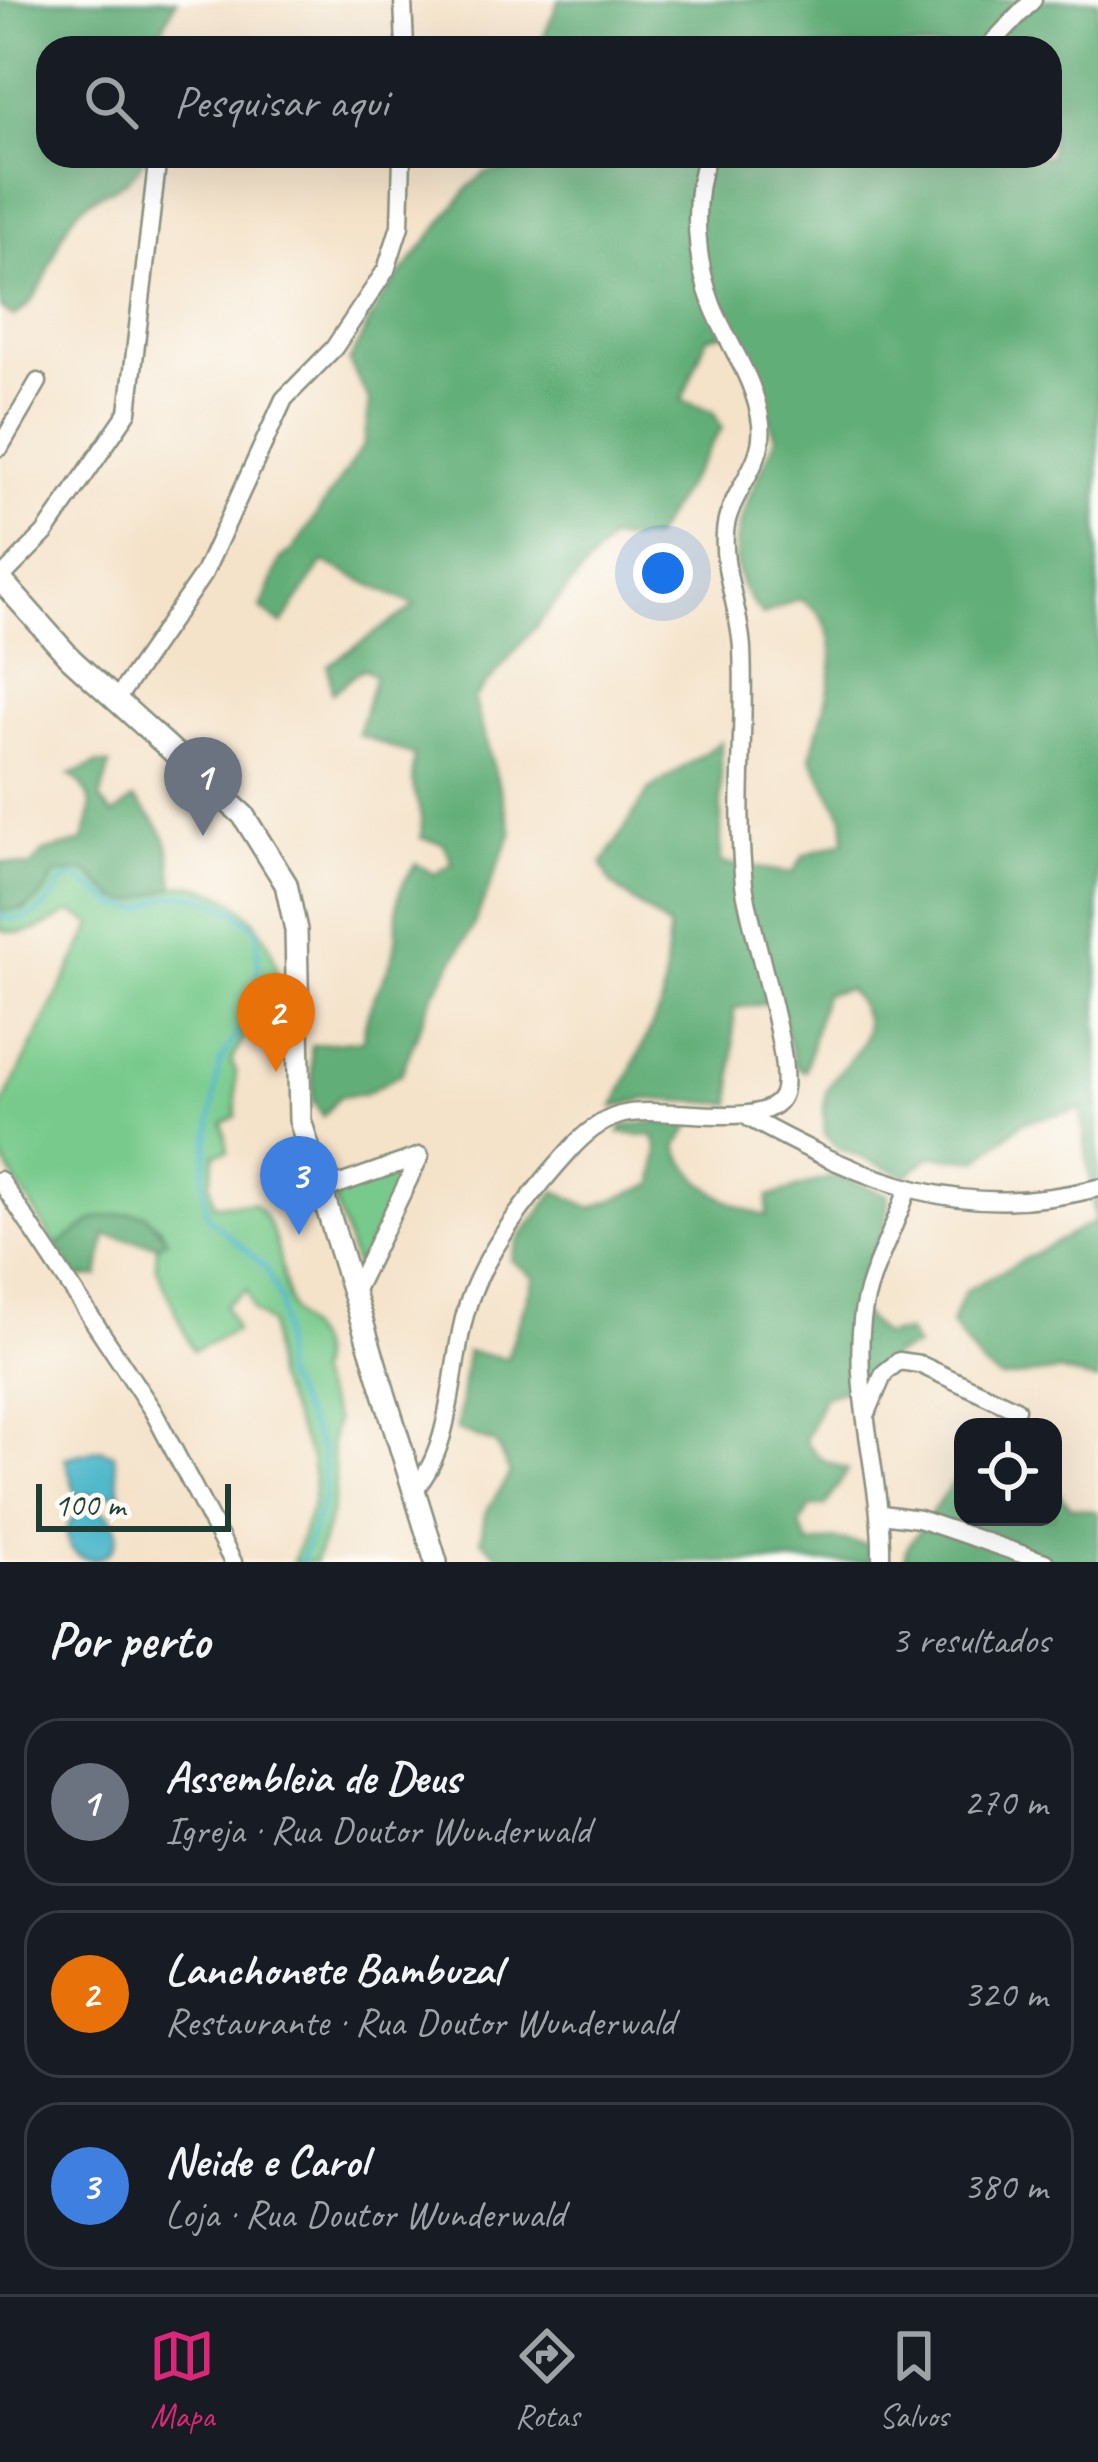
<!DOCTYPE html>
<html lang="pt">
<head>
<meta charset="utf-8">
<style>
	body { margin:0; font-family:Caveat,sans-serif; background:#242831; color:#f1f3f6 }
	.controls { position:absolute; right:36px; bottom:36px; display:grid; overflow:hidden; border-radius:24px; box-shadow:0 12px 48px #0002 }
	.controls button { width:108px; height:108px; display:grid; place-items:center; padding:0; border:0; border-bottom:3px solid #363941; background:#171b24; color:#f1f3f6; font:60px sans-serif }
	.scale { position:absolute; left:36px; bottom:30px; width:195px; box-sizing:border-box; padding-left:12px; border:6px solid #1f3d34; border-top:0; font-size:33px; line-height:42px; white-space:nowrap; color:#1f3d34; -webkit-text-stroke:9px #fdfcf7; paint-order:stroke }
	.you { position:absolute; left:663px; top:573px; width:42px; height:42px; margin:-30px; border:9px solid #fff; border-radius:50%; background:#1a73e8; box-shadow:0 0 0 18px #1a73e833 }
	.badge { display:grid; place-items:center; width:78px; height:78px; border-radius:50%; background:#db2777; color:#fff; font-size:39px; font-weight:700 }
	.pin { position:absolute; translate:-50% -99px; filter:drop-shadow(0 3px 6px #0008) }
	.pin::after { content:''; position:absolute; top:63px; width:42px; height:36px; background:inherit; clip-path:polygon(0 0,100% 0,50% 100%) }
	.list { margin:0; padding:0; list-style:none }
	h2 { display:flex; justify-content:space-between; align-items:center; height:156px; margin:0; padding:0 48px; font-size:51px }
	h2 small { font-size:39px; font-weight:400; color:#9ea1a6 }
	.list li { display:grid; grid-template-columns:78px 1fr auto; gap:36px; align-items:center; box-sizing:border-box; height:168px; margin:0 24px 24px; padding:0 24px; border:3px solid #363941; border-radius:36px }
	.list b { display:block; font-size:45px; white-space:nowrap }
	.list p { margin:0; font-size:39px; white-space:nowrap; color:#9ea1a6 }
	.list em { font-size:39px; font-style:normal; color:#9ea1a6 }
	.icon { flex:none; width:66px; height:66px; fill:none; stroke:currentColor; stroke-width:2; stroke-linecap:round; stroke-linejoin:round }
	.map { position:relative; flex:none; width:1098px; height:1562px; overflow:hidden }
	.search { position:absolute; background:#171b24; box-shadow:0 12px 48px #0002; left:36px; right:36px; top:36px; height:132px; display:flex; align-items:center; gap:30px; box-sizing:border-box; padding:0 42px; border-radius:36px; color:#9ea1a6; font-size:45px }
	.sheet { height:732px; background:#171b24 }
	nav { display:flex; justify-content:space-around; align-items:center; box-sizing:border-box; height:168px; border-top:3px solid #363941; background:#171b24; font-size:33px; color:#9ea1a6 }
	nav a { display:grid; justify-items:center; gap:6px }
	nav .on { color:#db2777 }
	.map>svg:first-child { display:block }
</style>
</head>
<body>
<div class="map">
<svg width="1098" height="1562" viewBox="0 0 1098 1562">
	<rect width="100%" height="100%" fill="#fdfcf7"/>
	<filter id="ink" filterUnits="userSpaceOnUse"><feTurbulence type="fractalNoise" baseFrequency=".00833" numOctaves="2"/><feDisplacementMap in="SourceGraphic" scale="24" xChannelSelector="R" yChannelSelector="G"/><feConvolveMatrix kernelMatrix="1 2 1 2 8 2 1 2 1" color-interpolation-filters="sRGB"/></filter>
	<filter id="wash" filterUnits="userSpaceOnUse"><feTurbulence type="fractalNoise" baseFrequency=".004" numOctaves="4" result="noise"/><feDisplacementMap in="SourceGraphic" scale="48" xChannelSelector="R" yChannelSelector="G"/><feGaussianBlur stdDeviation="2.7" result="paint"/><feColorMatrix in="noise" values="0 0 0 0 0 0 0 0 0 0 0 0 0 0 0 0 0 1.4 0 .05"/><feComposite in="paint" operator="in"/></filter>
	<g filter="url(#wash)">
		<rect width="100%" height="100%" fill="#f4e2c9"/>
		<path fill="#78ca8c" stroke="#4c8460" stroke-width="3" d="M 86,871 L 118,900 C 142,896 176,881 200,887 C 259,902 289,960 274,1016 L 252,1024 L 231,1061 L 236,1071 L 236,1117 L 223,1123 L 228,1151 L 215,1154 L 210,1182 L 214,1204 L 254,1203 C 282,1230 278,1271 291,1308 C 299,1329 328,1338 315,1374 L 336,1421 C 326,1446 336,1462 335,1487 C 334,1514 324,1537 315,1562 L 293,1562 L 313,1502 L 314,1478 L 311,1459 L 274,1377 L 270,1324 L 253,1310 L 247,1290 L 225,1305 L 236,1330 L 193,1351 L 156,1266 L 157,1245 L 166,1239 L 161,1227 C 122,1200 90,1223 56,1246 L 0,1155 L 0,1110 L 93,924 L 71,912 C 46,924 29,940 0,929 L 0,911 L 26,910 L 54,874 Z
			M 408,1166 L 357,1271 L 332,1193 Z"/>
		<path fill="#62ae78" stroke="#407656" stroke-width="3" d="M 0,0 L 176,0 L 153,48 L 48,48 L 48,156 L 144,156 C 135,188 97,189 78,210 C 49,242 55,288 14,317 L 0,307 Z
			M 559,0 L 1098,0 L 1098,1381 L 1059,1371 L 1001,1379 L 982,1366 L 951,1324 L 965,1291 L 1095,1221 L 1081,1109 L 1023,1122 L 978,1160 L 931,1156 L 907,1176 L 837,1148 L 825,1134 C 825,1122 822,1104 826,1093 C 838,1059 894,1041 848,989 L 824,994 L 805,1071 L 795,1066 L 778,1002 L 734,1008 L 732,1104 L 646,1099 L 614,1107 L 662,1004 L 669,928 L 611,884 L 602,864 L 649,790 L 721,742 L 721,863 L 793,873 L 804,855 L 845,841 L 843,817 L 811,758 C 823,706 858,627 799,599 L 763,615 C 706,559 751,498 776,437 L 737,331 L 707,337 L 682,400 L 713,412 L 722,428 L 652,539 L 609,540 L 474,699 L 512,832 L 472,929 L 431,999 L 401,1074 L 364,1094 L 339,1097 L 323,1116 L 313,1102 L 311,1045 L 363,1040 C 365,1007 379,991 391,961 C 406,921 383,906 416,864 L 435,874 L 453,863 L 443,843 L 421,838 C 425,801 407,798 414,756 L 358,734 L 375,676 L 363,668 L 332,693 L 328,665 L 415,606 L 323,562 L 282,624 L 261,609 L 281,558 L 293,550 L 364,444 L 370,402 L 349,362 L 380,301 L 470,186 L 485,173 L 535,166 L 542,156 L 1050,156 L 1050,48 L 539,48 Z
			M 96,764 L 110,765 L 100,799 L 113,815 L 134,799 C 169,832 169,841 174,887 C 121,905 132,913 86,871 L 55,874 C 41,902 33,910 0,911 L 0,862 L 31,867 L 43,852 L 82,842 C 93,812 98,795 70,775 Z
			M 657,1122 L 693,1123 L 677,1146 C 690,1181 731,1208 767,1216 L 768,1197 L 837,1175 L 888,1195 C 892,1237 856,1266 857,1309 L 883,1335 L 907,1332 L 916,1347 L 893,1355 L 874,1380 L 823,1397 L 805,1441 L 821,1459 L 848,1470 L 826,1505 L 811,1507 L 800,1525 L 809,1545 L 835,1539 L 868,1545 L 870,1562 L 505,1562 L 481,1540 L 485,1513 L 510,1474 L 496,1444 L 457,1430 L 467,1352 L 507,1358 L 534,1277 L 511,1260 L 518,1241 L 556,1191 L 592,1208 L 654,1184 L 658,1150 L 654,1136 L 620,1133 L 623,1126 Z
			M 130,1213 L 145,1214 L 167,1239 L 157,1245 L 106,1235 L 98,1276 L 76,1277 L 56,1246 L 97,1218 Z
			M 963,1468 L 963,1517 L 1053,1517 L 1053,1486 L 1071,1507 L 1098,1512 L 1098,1562 L 904,1562 L 906,1549 Z"/>
		<path fill="#4db7ca" stroke="#367a7f" stroke-width="3" d="M 100,1449 L 114,1454 L 120,1494 L 76,1495 L 65,1458 Z
			M67 1534a25 25 0 1 1 50 0a25 25 0 1 1-50 0Z"/>
		<g fill="none" stroke-linecap="round" stroke-linejoin="round">
			<path stroke="#4db7ca" stroke-width="4.5" d="M 0,916 C 34,925 46,908 63,881 L 77,877 L 118,906 L 143,909 C 183,880 224,900 258,930 L 258,1000 L 219,1064 L 203,1180 L 207,1216 L 266,1268 L 281,1302 L 282,1375 L 322,1449 L 325,1495 L 301,1562"/>
		</g>
	</g>
	<g filter="url(#ink)">
		<g fill="none" stroke-linecap="round" stroke-linejoin="round">
			<g stroke="#8a907e" stroke-width="21">
				<path id="minor" d="M 403,0 L 405,48
					M 987,48 L 1033,0
					M 0,447 L 38,382
					M 0,579 L 45,533 L 128,412 L 158,156
					M 116,700 L 204,573 L 284,399 L 334,348 L 386,270 L 400,226 L 402,156
					M 749,1118 C 869,1183 961,1222 1098,1188
					M 0,1180 L 153,1411 L 233,1562
					M 320,1191 L 420,1156
					M 353,1294 L 420,1156
					M 867,1413 L 884,1373 L 899,1361 L 919,1364 L 1016,1409
					M 414,1490 C 458,1441 448,1353 472,1293 C 492,1242 533,1191 569,1151 C 582,1136 600,1121 620,1115 C 660,1103 765,1133 782,1096 C 796,1067 749,927 744,884 C 735,805 746,728 742,649 C 740,610 722,571 725,533 C 727,494 766,466 761,424 C 756,381 729,346 713,307 C 695,261 691,203 707,156
					M 882,1514 L 919,1519 L 1045,1562
					M 881,1562 C 883,1481 853,1401 862,1320 C 867,1274 894,1232 908,1188"/>
			</g>
			<g stroke="#8a907e" stroke-width="26">
				<path id="tertiary" d="M 0,579 L 71,659 L 243,815 L 286,884 L 296,930 L 300,1120 L 436,1562"/>
			</g>
			<use href="#minor" stroke="#fff" stroke-width="16"/>
			<use href="#tertiary" stroke="#fff" stroke-width="21"/>
		</g>
	</g>
</svg>
<div class="controls">
<button><svg class="icon" aria-label="locate" viewBox="0 0 24 24"><circle cx="12" cy="12" r="6"/><path d="M12 2v4M12 18v4M2 12h4M18 12h4"/></svg></button>
</div>
<div class="scale">100 m</div>
<div class="you"></div>
<div class="pin badge" style="left:203px;top:836px;background:#6b7280">1</div>
<div class="pin badge" style="left:276px;top:1072px;background:#e8710a">2</div>
<div class="pin badge" style="left:299px;top:1235px;background:#3f7fe0">3</div>
<div class="search"><svg class="icon" aria-label="search" viewBox="0 0 24 24"><circle cx="10" cy="10" r="6"/><path d="M15 15l6 6"/></svg>Pesquisar aqui</div>
</div>
<section class="sheet">
<h2>Por perto<small>3 resultados</small></h2>
<ul class="list">
<li><span class="badge" style="background:#6b7280">1</span><div><b>Assembleia de Deus</b><p>Igreja · Rua Doutor Wunderwald</p></div><em>270 m</em></li>
<li><span class="badge" style="background:#e8710a">2</span><div><b>Lanchonete Bambuzal</b><p>Restaurante · Rua Doutor Wunderwald</p></div><em>320 m</em></li>
<li><span class="badge" style="background:#3f7fe0">3</span><div><b>Neide e Carol</b><p>Loja · Rua Doutor Wunderwald</p></div><em>380 m</em></li>
</ul>
</section>
<nav>
<a class="on"><svg class="icon" aria-label="map" viewBox="0 0 24 24"><path d="M3 6l6-2 6 2 6-2v14l-6 2-6-2-6 2zM9 4v14M15 6v14"/></svg>Mapa</a>
<a><svg class="icon" aria-label="directions" viewBox="0 0 24 24"><path d="M12 3l9 9-9 9-9-9zM9 14v-3h6M13 9l2 2-2 2"/></svg>Rotas</a>
<a><svg class="icon" aria-label="saved" viewBox="0 0 24 24"><path d="M7 4h10v16l-5-4-5 4z"/></svg>Salvos</a>
</nav>
</body>
</html>
